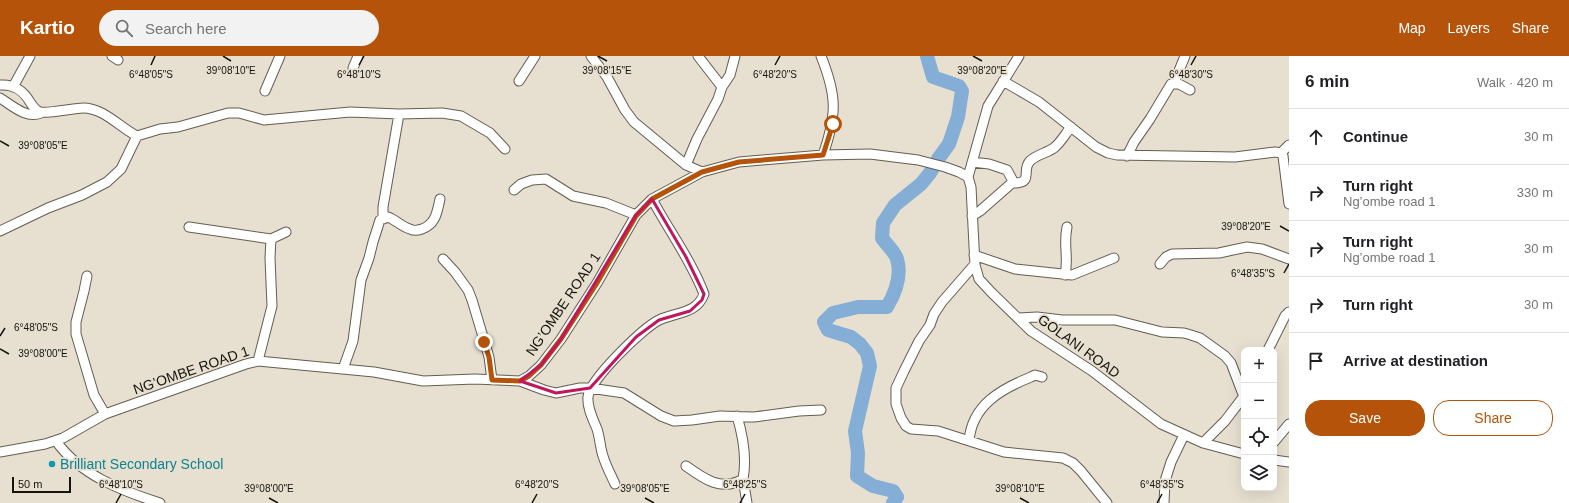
<!DOCTYPE html>
<html lang="en">
<head>
<meta charset="utf-8">
<style>
	body { margin:0; font-family:Arial,sans-serif; background:#f2f2f2; color:#202124 }
	.controls { position:absolute; right:12px; bottom:12px; display:grid; overflow:hidden; border-radius:8px; box-shadow:0 4px 16px #0002 }
	.controls button { width:36px; height:36px; display:grid; place-items:center; padding:0; border:0; border-bottom:1px solid #e0e0e0; background:#fff; color:#202124; font:20px sans-serif }
	.scale { position:absolute; left:12px; bottom:10px; width:59px; box-sizing:border-box; padding-left:4px; border:2px solid #15130d; border-top:0; font-size:11px; line-height:14px; white-space:nowrap; color:#15130d; -webkit-text-stroke:3px #e7e0d1; paint-order:stroke }
	.stop { position:absolute; width:12px; height:12px; margin:-9px; border:3px solid #b45309; border-radius:50%; background:#fff }
	.stop.end { background:#b45309; border-color:#fff; box-shadow:0 1px 4px #0008 }
	.list { margin:0; padding:0; list-style:none }
	h2 { display:flex; justify-content:space-between; align-items:center; height:52px; margin:0; padding:0 16px; font-size:17px }
	h2 small { font-size:13px; font-weight:400; color:#757577 }
	.list li { display:grid; grid-template-columns:26px 1fr auto; gap:12px; align-items:center; box-sizing:border-box; height:56px; padding:0 16px; border-top:1px solid #e0e0e0 }
	.list b { display:block; font-size:15px; white-space:nowrap }
	.list p { margin:0; font-size:13px; white-space:nowrap; color:#757577 }
	.list em { font-size:13px; font-style:normal; color:#757577 }
	.actions { display:flex; gap:8px; padding:12px 16px }
	.actions a { flex:1; padding:9px 0; border:1px solid #b45309; border-radius:16px; text-align:center; font-size:14px; color:#b45309 }
	.actions .main { background:#b45309; color:#fff }
	.icon { flex:none; width:22px; height:22px; fill:none; stroke:currentColor; stroke-width:2; stroke-linecap:round; stroke-linejoin:round }
	.map { position:relative; flex:none; width:1289px; height:447px; overflow:hidden }
	header { display:flex; align-items:center; gap:24px; box-sizing:border-box; height:56px; padding:0 20px; background:#b45309; color:#fff }
	header strong { font-size:19px }
	nav { display:flex; gap:22px; margin-inline-start:auto; font-size:14px }
	.search { width:280px; height:36px; background:#f2f2f2; display:flex; align-items:center; gap:10px; box-sizing:border-box; padding:0 14px; border-radius:22px; color:#757577; font-size:15px }
	main { display:flex }
	aside { flex:1; background:#fff }
	.map>svg:first-child { display:block }
</style>
</head>
<body>
<header>
<strong>Kartio</strong>
<div class="search"><svg class="icon" aria-label="search" viewBox="0 0 24 24"><circle cx="10" cy="10" r="6"/><path d="M15 15l6 6"/></svg>Search here</div>
<nav><a>Map</a><a>Layers</a><a>Share</a></nav>
</header>
<main>
<div class="map">
<svg width="1289" height="447" viewBox="0 0 1289 447">
	<rect width="100%" height="100%" fill="#e7e0d1"/>
	<g fill="none" stroke-linecap="round" stroke-linejoin="round">
		<path stroke="#84aed5" stroke-width="14" d="M 893,447 L 897,441 L 893,435 L 873,430 L 857,420 L 858,397 L 855,375 L 870,310 L 867,297 L 860,288 L 851,281 L 828,274 L 824,266 L 833,257 L 858,251 L 887,251 C 896,236 902,220 897,203 C 895,196 886,188 882,182 L 883,167 L 895,149 L 921,128 L 930,117 L 938,103 L 949,88 L 958,61 L 962,35 L 959,30 L 933,21 L 927,0"/>
		<g stroke="#645d50" stroke-width="11">
			<path id="street" d="M 112,0 L 118,4
				M 591,0 L 607,21 L 625,54 L 634,66 L 686,109 L 702,116
				M 821,0 C 837,40 837,58 823,99
				M 353,12 L 358,0
				M 519,25 L 535,0
				M 1003,25 L 1039,46 L 1096,91 L 1108,97 L 1117,99 L 1235,101 L 1275,96 L 1281,97 L 1283,100 L 1289,148
				M 1174,27 L 1185,0
				M 0,29 C 14,28 23,34 30,46 C 32,49 34,53 38,55 C 44,59 74,52 83,52 C 104,52 119,71 137,80 L 160,73 L 178,71 L 228,57 L 239,57 L 264,64 L 350,56 L 399,58 L 442,57 L 461,60 L 490,77 L 505,93
				M 13,31 L 30,0
				M 722,31 L 730,19 L 735,0
				M 265,35 L 280,0
				M 0,42 C 13,50 26,63 41,57
				M 1281,97 L 1289,89
				M 1127,100 L 1134,86 L 1150,63 L 1171,28 L 1179,28 L 1190,34
				M 972,106 L 989,108 L 1007,114 L 1014,127 C 1034,127 1021,114 1030,105 C 1037,98 1048,97 1055,91 C 1061,86 1066,77 1071,71
				M 686,109 L 697,83 L 718,43 L 722,31 L 698,0
				M 968,121 L 988,50 L 1019,0
				M 514,134 L 521,128 L 532,124 L 546,123 L 573,140 L 606,147 L 636,159
				M 972,160 L 980,155 L 1013,126
				M 383,163 L 383,151 L 399,58
				M 189,171 L 271,183
				M 0,175 L 48,152 L 82,139 L 107,126 L 121,113 L 137,80
				M 974,199 L 1015,213 L 1072,219 L 1114,202
				M 443,203 L 455,216 L 468,234 L 472,244 L 489,301 L 492,324
				M 975,208 L 942,246 L 934,258 L 930,269 L 919,285 L 904,315 L 896,332 L 896,348 L 901,362 L 906,370 L 911,373 L 938,375 L 1004,396 L 1063,402 L 1073,407 L 1081,415 L 1107,447
				M 1160,208 L 1166,201 L 1172,198 L 1219,197 L 1247,191 L 1262,193 L 1289,203
				M 1065,219 C 1069,201 1063,190 1067,171
				M 87,220 L 84,235 L 76,266 L 76,278 L 94,339 L 105,358
				M 1019,262 L 1037,261 L 1062,264 L 1115,264 L 1162,276 L 1184,277 L 1191,279 L 1200,282 L 1225,300 L 1231,307 L 1244,341
				M 1268,294 L 1285,260 L 1289,256
				M 258,305 L 272,250 L 270,202 L 271,183 L 286,176
				M 343,313 L 353,285 L 361,224 L 369,202 L 373,186 L 380,164 L 388,161 C 396,164 402,171 410,173 C 413,175 419,174 422,173 C 436,168 437,156 440,143
				M 520,325 L 544,334 L 556,337 L 580,332 L 590,332 L 624,337 L 661,360 L 674,365 L 692,364 L 720,360 L 754,361 L 799,355 L 821,354
				M 56,385 C 80,419 122,435 160,447
				M 969,385 C 972,349 1001,333 1031,321 L 1035,319 L 1042,321
				M 1274,386 L 1289,368
				M 1203,387 L 1225,365 L 1244,340
				M 0,396 L 45,388 L 63,382 L 105,358 L 246,308 L 258,305 L 374,316 L 423,325 L 475,323 L 520,325 L 529,320 L 541,309 L 561,283 L 597,227 L 636,159 L 652,143 L 702,116 L 739,106 L 762,104 L 823,99 L 870,98 L 918,104 L 945,111 L 959,116 L 968,121 L 971,131 L 975,209 L 979,223 L 991,236 L 1031,275 L 1092,315 L 1161,368 L 1203,387 L 1244,398
				M 1274,404 L 1289,406
				M 686,410 C 704,423 722,436 743,423 C 747,402 743,380 737,360
				M 743,423 L 747,447
				M 615,428 C 611,419 606,410 603,400 C 600,391 600,382 597,373 C 593,363 587,352 588,341 C 589,324 643,272 659,264 C 676,256 697,258 704,238 C 691,204 669,175 652,143
				M 1164,447 L 1165,425 L 1171,406 L 1184,379"/>
		</g>
		<use href="#street" stroke="#fff" stroke-width="9"/>
	</g>
	<g fill="none" stroke-linecap="round" stroke-linejoin="round">
		<path stroke="#b45309" stroke-width="5" d="M 484,286 L 489,301 L 492,324 L 520,325 L 529,320 L 541,309 L 561,283 L 597,227 L 636,160 L 652,143 L 702,116 L 739,106 L 823,99 L 833,68"/>
	</g>
	<path fill="none" stroke="#c2185b" stroke-width="3" stroke-linejoin="round" d="M 652,143 L 686,201 L 704,238 L 702,244 L 690,255 L 659,264 L 636,281 L 590,332 L 556,337 L 520,325 L 541,309 L 561,283 L 636,159 Z"/>
	<path fill="none" stroke="#15130d" stroke-width="1.5" d="M 223,0 L 231,5M 598,0 L 607,5M 973,0 L 982,5M 151,9 L 155,0M 359,9 L 364,0M 775,9 L 780,0M 1191,9 L 1196,0M 0,85 L 9,90M 1280,170 L 1289,175M 1284,217 L 1289,208M 0,280 L 5,272M 0,293 L 9,298M 269,442 L 278,447M 645,442 L 654,447M 1020,442 L 1029,447M 116,447 L 121,438M 532,447 L 537,438M 740,447 L 745,438M 1157,447 L 1162,438"/>
	<circle fill="#0f9aa8" stroke="#e7e0d1" stroke-width="1.5" cx="52" cy="408" r="4"/>
	<g text-anchor="middle" stroke-width="3.5" stroke-linejoin="round" paint-order="stroke">
		<g font-size="14" fill="#15130d" stroke="#e7e0d1">
			<text transform="translate(563 248) rotate(-56)" y="5">NG’OMBE ROAD 1</text>
			<text transform="translate(1079 290) rotate(36)" y="5">GOLANI ROAD</text>
			<text transform="translate(191 314) rotate(-19)" y="5">NG’OMBE ROAD 1</text>
		</g>
		<g font-size="14" fill="#0d838f" stroke="#e7e0d1" text-anchor="start">
			<text x="60" y="413">Brilliant Secondary School</text>
		</g>
	</g>
	<g font-size="10" text-anchor="middle" fill="#15130d" stroke="#e7e0d1" stroke-width="3.5" stroke-linejoin="round" paint-order="stroke">
		<text x="231" y="18">39°08'10"E</text>
		<text x="607" y="18">39°08'15"E</text>
		<text x="982" y="18">39°08'20"E</text>
		<text x="151" y="22">6°48'05"S</text>
		<text x="359" y="22">6°48'10"S</text>
		<text x="775" y="22">6°48'20"S</text>
		<text x="1191" y="22">6°48'30"S</text>
		<text x="43" y="93">39°08'05"E</text>
		<text x="1246" y="174">39°08'20"E</text>
		<text x="1253" y="221">6°48'35"S</text>
		<text x="36" y="275">6°48'05"S</text>
		<text x="43" y="301">39°08'00"E</text>
		<text x="121" y="432">6°48'10"S</text>
		<text x="537" y="432">6°48'20"S</text>
		<text x="745" y="432">6°48'25"S</text>
		<text x="1162" y="432">6°48'35"S</text>
		<text x="269" y="436">39°08'00"E</text>
		<text x="645" y="436">39°08'05"E</text>
		<text x="1020" y="436">39°08'10"E</text>
	</g>
</svg>
<div class="controls">
<button>+</button>
<button>−</button>
<button><svg class="icon" aria-label="locate" viewBox="0 0 24 24"><circle cx="12" cy="12" r="6"/><path d="M12 2v4M12 18v4M2 12h4M18 12h4"/></svg></button>
<button><svg class="icon" aria-label="layers" viewBox="0 0 24 24"><path d="M12 4l9 5-9 5-9-5zM3 14l9 5 9-5"/></svg></button>
</div>
<div class="scale">50 m</div>
<div class="stop" style="left:833px;top:68px"></div>
<div class="stop end" style="left:484px;top:286px"></div>
</div>
<aside>
<h2>6 min<small>Walk · 420 m</small></h2>
<ul class="list">
<li><svg class="icon" aria-label="ahead" viewBox="0 0 24 24"><path d="M12 20V5M6 11l6-6 6 6"/></svg><div><b>Continue</b></div><em>30 m</em></li>
<li><svg class="icon" aria-label="right" viewBox="0 0 24 24"><path d="M7 20v-9h11M14 6l5 5-5 5"/></svg><div><b>Turn right</b><p>Ng’ombe road 1</p></div><em>330 m</em></li>
<li><svg class="icon" aria-label="right" viewBox="0 0 24 24"><path d="M7 20v-9h11M14 6l5 5-5 5"/></svg><div><b>Turn right</b><p>Ng’ombe road 1</p></div><em>30 m</em></li>
<li><svg class="icon" aria-label="right" viewBox="0 0 24 24"><path d="M7 20v-9h11M14 6l5 5-5 5"/></svg><div><b>Turn right</b></div><em>30 m</em></li>
<li><svg class="icon" aria-label="arrive" viewBox="0 0 24 24"><path d="M6 21V4h12l-3 4 3 4H6"/></svg><div><b>Arrive at destination</b></div></li>
</ul>
<div class="actions"><a class="main">Save</a><a>Share</a></div>
</aside>
</main>
</body>
</html>
